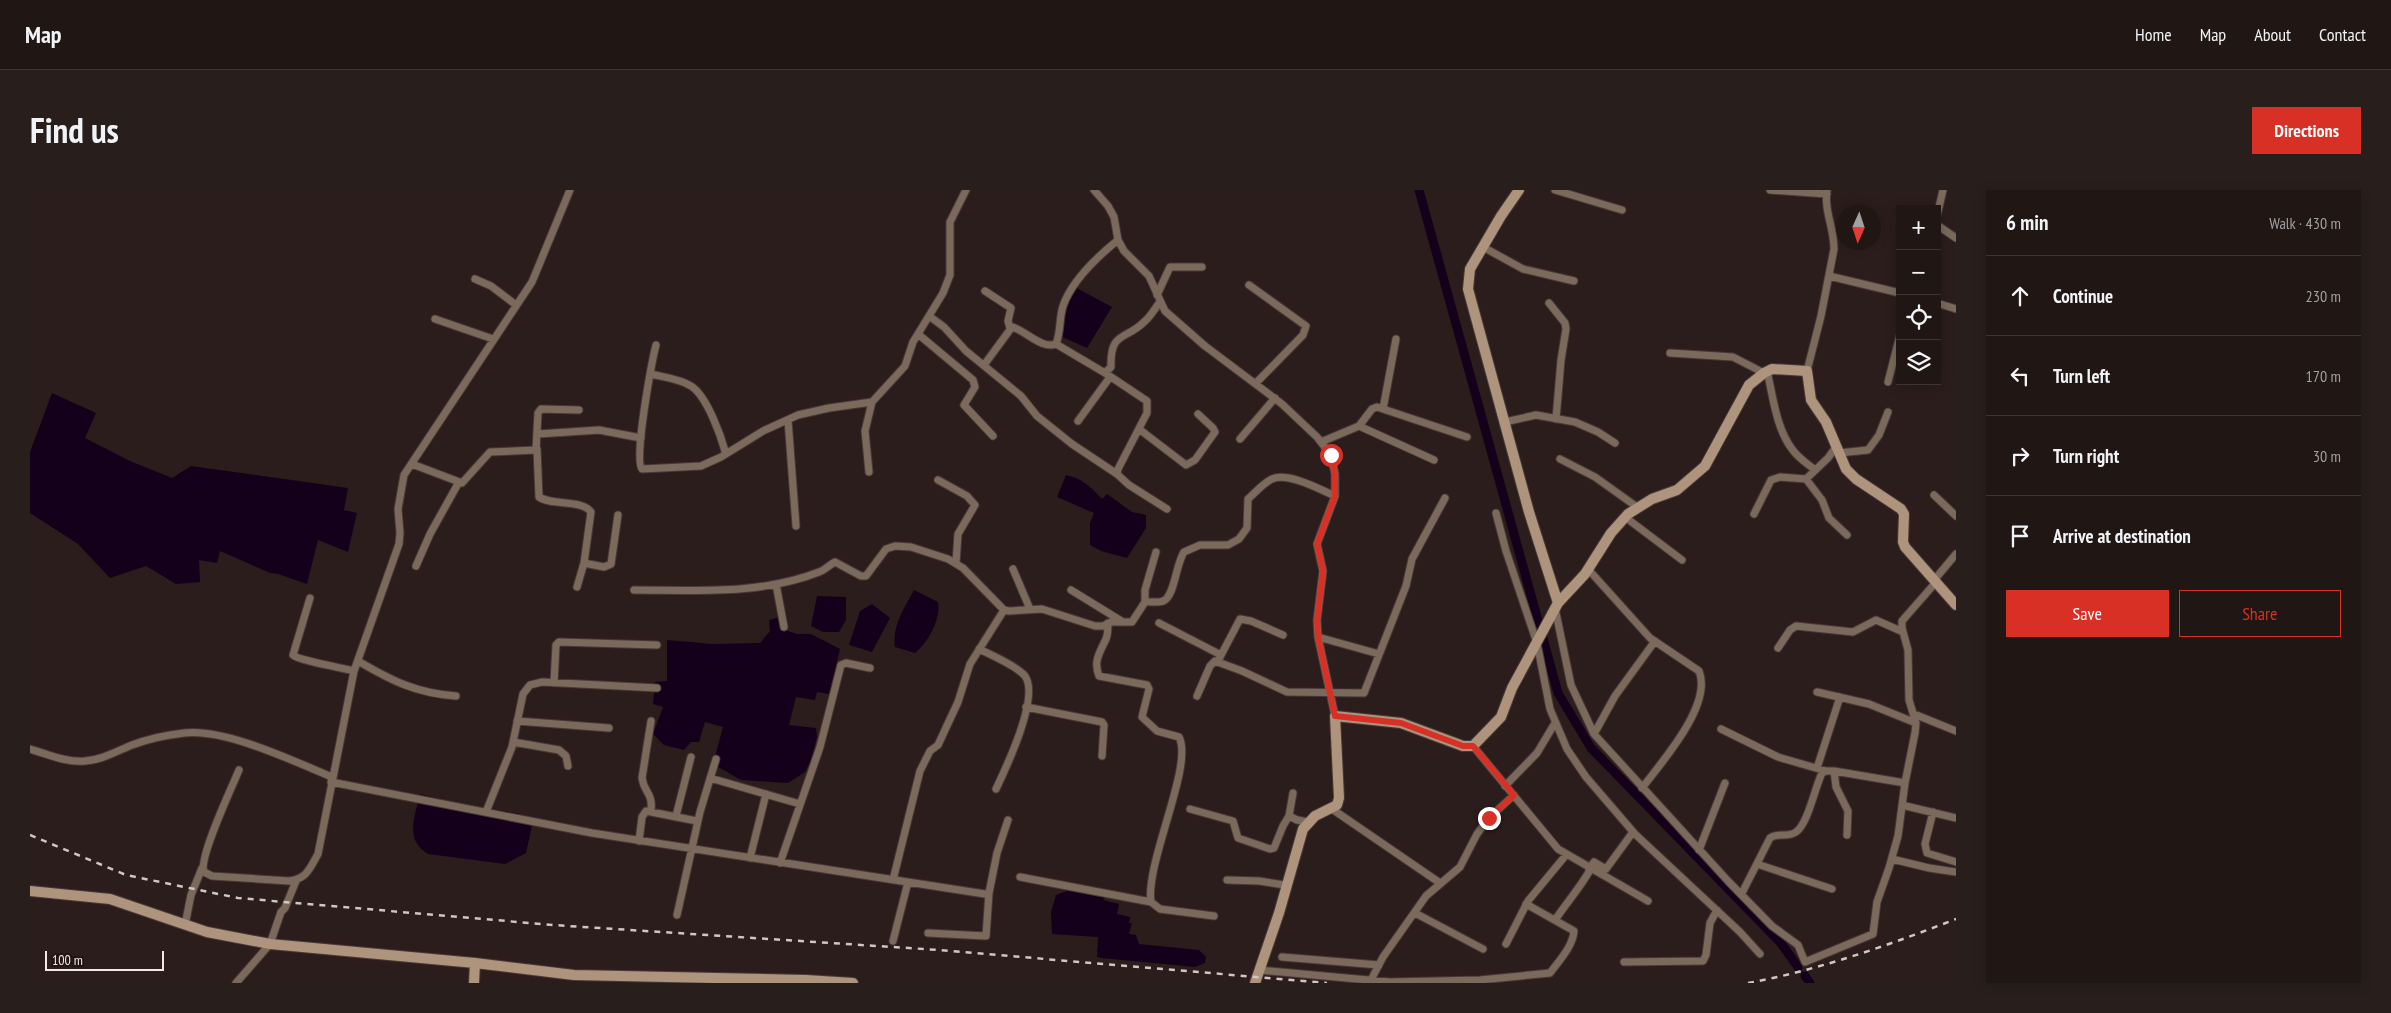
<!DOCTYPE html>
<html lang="en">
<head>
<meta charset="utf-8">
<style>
	body { margin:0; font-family:"PT Sans Narrow",sans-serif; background:#281f1d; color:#f1f3f6 }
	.controls { position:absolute; right:15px; top:15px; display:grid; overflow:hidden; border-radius:0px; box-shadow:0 2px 12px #0003 }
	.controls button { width:45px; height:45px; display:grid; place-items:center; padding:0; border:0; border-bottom:1px solid #3d3534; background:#201614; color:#f1f3f6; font:25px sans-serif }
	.compass { position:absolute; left:1806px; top:15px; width:45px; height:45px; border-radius:50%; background:#201614; box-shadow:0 2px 12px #0003; rotate:183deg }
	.scale { position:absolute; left:15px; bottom:12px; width:119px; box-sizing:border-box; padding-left:5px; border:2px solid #f2e9e7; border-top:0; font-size:14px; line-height:18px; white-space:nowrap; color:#f2e9e7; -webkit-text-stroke:4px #211412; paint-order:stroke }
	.stop { position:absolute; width:15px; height:15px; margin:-11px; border:4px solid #d93025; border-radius:50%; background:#fff }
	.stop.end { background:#d93025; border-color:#fff; box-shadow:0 1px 5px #0008 }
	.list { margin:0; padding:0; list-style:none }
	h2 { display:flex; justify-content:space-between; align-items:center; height:65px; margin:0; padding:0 20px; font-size:21px }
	h2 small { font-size:16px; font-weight:400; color:#a29fa0 }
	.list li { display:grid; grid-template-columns:32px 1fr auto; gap:15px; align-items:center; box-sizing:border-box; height:80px; padding:0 20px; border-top:1px solid #3d3534 }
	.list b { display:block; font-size:19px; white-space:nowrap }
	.list em { font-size:16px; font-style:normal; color:#a29fa0 }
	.actions { display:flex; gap:10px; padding:15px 20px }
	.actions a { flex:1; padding:11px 0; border:1px solid #d93025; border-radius:0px; text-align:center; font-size:18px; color:#d93025 }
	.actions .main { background:#d93025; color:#fff }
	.icon { flex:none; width:28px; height:28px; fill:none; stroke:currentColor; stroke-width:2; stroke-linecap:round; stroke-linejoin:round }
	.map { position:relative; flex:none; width:1926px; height:793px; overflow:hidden; border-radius:0px }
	header { display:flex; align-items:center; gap:30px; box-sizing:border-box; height:70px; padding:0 25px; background:#201614; border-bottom:1px solid #3d3534 }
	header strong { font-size:24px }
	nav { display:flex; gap:28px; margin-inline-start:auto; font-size:18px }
	.intro { display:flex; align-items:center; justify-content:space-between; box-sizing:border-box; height:120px; padding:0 30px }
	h1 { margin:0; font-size:35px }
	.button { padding:12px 22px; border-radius:0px; background:#d93025; color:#fff; font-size:18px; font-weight:700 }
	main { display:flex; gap:30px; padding:0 30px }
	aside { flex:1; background:#201614; border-radius:0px; box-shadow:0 2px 12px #0003 }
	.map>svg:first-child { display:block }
</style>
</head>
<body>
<header>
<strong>Map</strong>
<nav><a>Home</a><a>Map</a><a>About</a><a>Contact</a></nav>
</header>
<div class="intro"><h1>Find us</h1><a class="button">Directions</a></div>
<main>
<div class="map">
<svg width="1926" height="793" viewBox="0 0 1926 793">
	<rect width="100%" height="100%" fill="#2b1d1b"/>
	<path fill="#14001a" d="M 1043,96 L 1082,117 L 1057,158 L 1030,146 L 1029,124 Z
		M 22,203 L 66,223 L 55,248 L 100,271 L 142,288 L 161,276 L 318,298 L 314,320 L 327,323 L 318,362 L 288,350 L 277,394 L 248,384 L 240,383 L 190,361 L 187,373 L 169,370 L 170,392 L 146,394 L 116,376 L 80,388 L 48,354 L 0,323 L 0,262 Z
		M 1036,285 C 1052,288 1061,297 1072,309 L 1077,304 L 1102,322 L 1116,325 L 1116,338 L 1097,368 L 1071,361 L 1060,355 L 1060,333 L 1064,323 L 1027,307 Z
		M 884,400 L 908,412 C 911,430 898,452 885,463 L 865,457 C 862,435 874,419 884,400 Z
		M 787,406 L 816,407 L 816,430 L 809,442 L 793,442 L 781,436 Z
		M 842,414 L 860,428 L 842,462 L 819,455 L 830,421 Z
		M 750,427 L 755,440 L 767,444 L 781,444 L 810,459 L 799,504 L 787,502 L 785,510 L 766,507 L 759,535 L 786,538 L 787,547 L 781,570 L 775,582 L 758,593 L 711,590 L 683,574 L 693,537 L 675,532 L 669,552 L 661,552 L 654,560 L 634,555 L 623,544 L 633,517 L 623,514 L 625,492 L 637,491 L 637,450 L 683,454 L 730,453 L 740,441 L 739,430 Z
		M 390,604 L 438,616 L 487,623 L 503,631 L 496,663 L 475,674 L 398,664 C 374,650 385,626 390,604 Z
		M 1052,695 L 1064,697 L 1063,704 L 1075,707 L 1073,710 L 1089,714 L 1087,724 L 1100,727 L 1099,733 L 1102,733 L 1099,744 L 1106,745 L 1109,754 L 1169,760 L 1176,767 L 1175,773 L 1165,777 L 1072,768 L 1067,767 L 1068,747 L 1022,744 L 1021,722 L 1026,705 Z"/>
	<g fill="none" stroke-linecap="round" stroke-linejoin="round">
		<path stroke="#14001a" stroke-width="9" d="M 1389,0 L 1528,503 L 1561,558 L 1750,752 L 1768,777
			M 1775,786 L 1780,793"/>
		<g stroke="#473a38" stroke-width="9">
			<path id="street" d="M 1064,0 L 1078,16 L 1084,27 L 1088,50 L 1094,61 L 1119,86 L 1135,121 L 1175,156 L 1252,214 L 1287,247 L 1301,265 L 1305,284 L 1305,306 L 1287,354 L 1293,381 L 1287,430 L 1288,447 L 1305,526
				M 1525,0 L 1592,20
				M 1740,0 L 1797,4
				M 1907,26 L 1913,0
				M 1907,35 L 1926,48
				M 1453,57 L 1493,79 L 1544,91
				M 1799,86 L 1870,103
				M 445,89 L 461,96 L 486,115
				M 1219,95 L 1276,136 L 1273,145 L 1226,193
				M 955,101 L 981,118 L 978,131 L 980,138
				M 1127,105 L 1140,77 L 1172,77
				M 1519,113 L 1535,133 L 1536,139 L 1531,170 L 1526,229
				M 1907,113 L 1926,119
				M 899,126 L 914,137 L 936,161 L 991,206 L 1007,226 L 1042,254 L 1087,284
				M 405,129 L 463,149
				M 888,144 L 943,190 L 945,197 L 934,215 L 963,246
				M 1026,154 L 1075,183 L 1117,211 L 1117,223 L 1088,279 L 1087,284 L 1099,295 L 1137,319
				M 626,155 C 622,171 603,272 612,279 L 671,276 L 691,267 L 733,241 L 768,225 L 799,218 L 842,212 L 875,176 L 883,152 L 913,103 L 920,85 L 920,32 L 936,0
				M 1640,163 L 1703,167 L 1734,183
				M 954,175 L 982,137 C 995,140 1012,160 1026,154 C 1031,142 1029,128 1033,116 C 1042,90 1067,67 1088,50
				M 1737,181 C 1743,206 1746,238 1762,259 C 1768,268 1778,274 1785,280
				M 1777,181 L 1791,126 L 1804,59 C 1804,37 1794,22 1797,0
				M 1075,183 L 1081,177 C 1080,140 1096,151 1115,131 C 1121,126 1125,118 1130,112
				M 620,184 C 633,187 650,189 661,196 C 677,206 691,246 696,264
				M 1858,192 L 1870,145
				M 1353,219 L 1366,149
				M 758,230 L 766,336
				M 1048,231 L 1080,187
				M 1475,232 L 1506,225 L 1545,232 L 1568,242 L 1585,253
				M 1329,236 L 1404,270
				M 1109,239 L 1156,275 L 1165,270 L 1185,242 L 1183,238 L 1168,224
				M 508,244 L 569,240 L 611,248
				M 1210,249 L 1245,208
				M 1291,252 L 1329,236 L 1342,219 L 1347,217 L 1437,247
				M 507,259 L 509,307 C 522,316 552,309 561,322 L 554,373 L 547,397
				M 1809,263 L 1838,260 L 1849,245 L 1858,222
				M 1530,269 L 1565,287 L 1607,317
				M 382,274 L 432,293 L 460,262 L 506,260 L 508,223 L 511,219 L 549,220
				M 839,282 L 835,241 L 842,212
				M 1776,289 L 1792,310 L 1799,328 L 1817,345
				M 908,290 L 937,306 L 945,315 L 928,344 L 926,373
				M 1904,305 L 1926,326
				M 1466,323 L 1476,361 L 1507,453 L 1520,519 L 1537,559 L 1556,587 L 1605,644 L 1710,742 L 1730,764
				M 1724,324 L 1741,290 L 1750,287 L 1776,289 L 1798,268 L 1806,257
				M 1595,327 L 1652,370
				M 554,373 L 574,377 L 581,374 L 588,325
				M 386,376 L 400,344 L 429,292
				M 983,379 L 1000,419
				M 1558,379 L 1620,448 L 1669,481 C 1683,515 1631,573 1612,598
				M 1905,389 L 1926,364
				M 746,394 L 754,437
				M 604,400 C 665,400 731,405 789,382 C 795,380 799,375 805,372 L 831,386 L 836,386 L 856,359 L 865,356 L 881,357 L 918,369 L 933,378 L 974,420 L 979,421 L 1012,419 L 1065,436 L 1073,436 L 1081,432 L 1102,432 L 1115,412 C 1121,411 1130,414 1135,410 C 1145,403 1146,374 1154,362 L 1170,355 L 1198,355 L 1209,349 L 1217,338 L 1218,309 C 1225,303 1233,293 1242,289 C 1258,282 1289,299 1305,306
				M 1041,400 L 1093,432
				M 280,408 L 263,465 C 267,470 313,478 324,481
				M 1115,412 L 1115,400 L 1126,362
				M 1525,418 L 1541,495 L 1564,544 L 1698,691 L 1742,736 L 1768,755 L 1775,772 L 1843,744 L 1847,712 L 1859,678 L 1868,646 L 1875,593 L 1885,543 L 1886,533 L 1879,510 L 1878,460 L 1872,438 L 1872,431 L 1907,391
				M 1078,433 C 1078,438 1078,444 1076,449 C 1070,462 1063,471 1069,486 L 1117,495 L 1119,499 L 1112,527 L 1127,541 L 1149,547 C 1164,575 1115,673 1121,712 L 1130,719 L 1184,726
				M 1129,433 L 1191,465
				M 1288,447 L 1349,464
				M 1748,458 L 1760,440 L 1766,436 L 1823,442 L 1846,430 L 1873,442
				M 949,459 C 961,465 987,476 995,486 C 1010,507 976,578 966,599
				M 328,471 C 362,491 386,503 426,506
				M 1188,471 L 1210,429 L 1221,431 L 1253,445
				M 524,493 L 526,455 L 529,452 L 627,455
				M 1787,502 L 1839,514 L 1886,533
				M 1167,506 L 1180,476 L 1185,471 L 1212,481 L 1257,502 L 1334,503 L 1376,396 L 1382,369 L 1415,308
				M 996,517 L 1072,532 L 1074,535 L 1072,566
				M 1884,524 L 1926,541
				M 487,531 L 579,538
				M 1691,539 L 1748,567 L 1796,581
				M 1564,544 L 1585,506 L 1625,451
				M 483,552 L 529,560 L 536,566 L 538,576
				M 1443,556 L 1528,659 L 1618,711
				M 0,559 C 17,564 37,573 55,571 C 72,570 87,561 102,555 C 118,549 136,545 154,543 C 195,538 263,571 302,587
				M 1787,578 L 1810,507
				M 209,580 C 202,597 168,669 174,682 L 182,686 L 259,691 C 277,689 280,678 288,664 L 324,481 L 369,354 L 370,343 L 368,319 L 374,285 L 502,92 L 540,0
				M 1804,581 L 1806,597 L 1818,621 L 1817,645
				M 680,588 L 770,614
				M 301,592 L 562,643 L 955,704 L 959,703 L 967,663 L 978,630
				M 1475,596 L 1507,563 L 1525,533
				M 1263,603 L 1259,626 L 1267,630 L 1278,632
				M 1872,615 L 1926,628
				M 1160,619 L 1203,631 L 1208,648 L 1240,659 L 1244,658 L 1253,636 L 1259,626
				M 1302,619 L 1410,693
				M 621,621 C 623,602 614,603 612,588 L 621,531
				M 456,622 L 482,557 L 493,504 L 500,495 L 512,492 L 627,498
				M 1903,622 L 1895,654 L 1897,663 L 1926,672
				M 646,626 L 661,567
				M 609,651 L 612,627 L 616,621 L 667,631
				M 1669,660 L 1695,593
				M 720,668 L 736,604
				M 1862,669 L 1899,678 L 1926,682
				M 750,673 L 790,557 L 811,475 L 816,473 L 840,478
				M 1727,674 L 1802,699
				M 1559,679 L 1564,672 L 1576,679 L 1603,642
				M 990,687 L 1121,712
				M 863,690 L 890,581 L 900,561 L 908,555 L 928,512 L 940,474 L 974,420
				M 1197,690 L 1229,691 L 1255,695
				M 1712,703 L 1740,648 C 1748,642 1758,648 1766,642 C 1778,634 1785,597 1792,583 L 1796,581 L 1804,581 L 1875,593
				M 1385,723 L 1453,759
				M 647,725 L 670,622 L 686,569
				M 1525,730 C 1537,712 1550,698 1560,680
				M 155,735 L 161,705 L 172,678
				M 898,743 L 956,746 L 959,703
				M 863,751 L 878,692
				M 1476,754 L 1498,711 L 1536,665
				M 1252,767 L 1349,775
				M 1594,772 L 1673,771 L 1676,765 L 1680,733 L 1687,720
				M 1229,780 L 1360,792 L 1450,790 L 1520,783 C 1529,771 1543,756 1544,741 L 1496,714
				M 1341,790 L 1353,767 L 1396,706 L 1430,677 L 1447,644 L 1459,628 L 1484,605
				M 206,793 L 240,754 L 251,722 L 255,718 L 266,691"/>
		</g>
		<g stroke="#473a38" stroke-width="12">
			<path id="secondary" d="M 1528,413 L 1555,384 L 1581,343 L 1598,324 L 1622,309 L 1647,300 L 1675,276 L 1719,195 L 1734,183 L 1742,179 L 1777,181 L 1781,210 L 1796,232 L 1816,279 L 1826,289 L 1871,319 L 1874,324 L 1873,352 L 1875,357 L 1926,415
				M 0,701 L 80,709 L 177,742 L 240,754 L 445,773 L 544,785 L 776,790 L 823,793
				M 444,793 L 445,773
				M 1225,793 L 1249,723 L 1273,639 L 1285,626 L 1307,615 L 1309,608 L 1305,526 L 1371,533 L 1433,556 L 1443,556 L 1471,527 L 1482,498 L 1528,413 L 1499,322 L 1438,99 L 1440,79 L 1471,26 L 1489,0"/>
		</g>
		<use href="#street" stroke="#7b6a5c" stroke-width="7"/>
		<use href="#secondary" stroke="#ae937d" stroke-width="10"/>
		<path stroke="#d0c6c4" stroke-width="2.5" stroke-dasharray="6 6" stroke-linecap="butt" d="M 0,645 L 96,685 L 208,708 L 523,735 L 909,760 L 1297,793
			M 1718,793 C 1789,780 1859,755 1926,729"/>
	</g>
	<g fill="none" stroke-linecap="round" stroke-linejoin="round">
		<path stroke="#d93025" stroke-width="6" d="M 1301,265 L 1305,284 L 1305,306 L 1287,354 L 1293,381 L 1287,430 L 1288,447 L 1305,526 L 1371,533 L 1433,556 L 1443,556 L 1484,605 L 1459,628"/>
	</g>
</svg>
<div class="controls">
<button>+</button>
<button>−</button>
<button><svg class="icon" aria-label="locate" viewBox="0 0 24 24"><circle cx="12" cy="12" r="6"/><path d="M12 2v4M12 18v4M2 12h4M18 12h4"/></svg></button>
<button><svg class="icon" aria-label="layers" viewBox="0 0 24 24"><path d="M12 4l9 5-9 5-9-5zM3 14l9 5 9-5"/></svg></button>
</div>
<svg class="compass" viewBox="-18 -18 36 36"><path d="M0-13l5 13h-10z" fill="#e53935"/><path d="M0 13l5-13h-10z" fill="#a29fa0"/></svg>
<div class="scale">100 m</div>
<div class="stop" style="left:1301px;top:265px"></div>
<div class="stop end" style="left:1459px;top:628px"></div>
</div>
<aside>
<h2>6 min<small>Walk · 430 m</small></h2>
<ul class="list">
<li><svg class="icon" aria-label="ahead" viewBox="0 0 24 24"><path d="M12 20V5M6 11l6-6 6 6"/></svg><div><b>Continue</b></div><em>230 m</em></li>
<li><svg class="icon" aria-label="left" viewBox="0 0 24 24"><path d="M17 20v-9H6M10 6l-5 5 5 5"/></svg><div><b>Turn left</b></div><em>170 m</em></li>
<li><svg class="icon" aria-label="right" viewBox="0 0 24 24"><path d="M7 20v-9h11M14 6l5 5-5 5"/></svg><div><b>Turn right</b></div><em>30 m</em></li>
<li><svg class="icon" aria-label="arrive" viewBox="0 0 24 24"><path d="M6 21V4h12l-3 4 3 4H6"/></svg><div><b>Arrive at destination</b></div></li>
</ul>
<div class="actions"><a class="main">Save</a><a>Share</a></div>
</aside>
</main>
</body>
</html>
